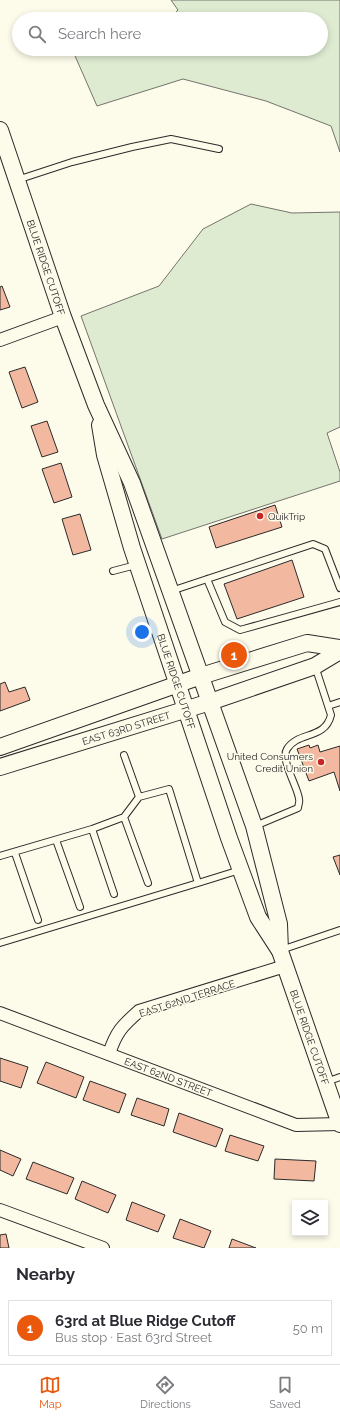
<!DOCTYPE html>
<html lang="en">
<head>
<meta charset="utf-8">
<style>
	body { margin:0; font-family:Raleway,sans-serif; background:#f7f7f7; color:#2b2b33 }
	.controls { position:absolute; right:12px; bottom:12px; display:grid; overflow:hidden; border-radius:0px; box-shadow:0 2px 6px #0003 }
	.controls button { width:36px; height:36px; display:grid; place-items:center; padding:0; border:0; border-bottom:1px solid #e1e1e2; background:#fff; color:#2b2b33; font:20px sans-serif }
	.you { position:absolute; left:142px; top:632px; width:14px; height:14px; margin:-10px; border:3px solid #fff; border-radius:50%; background:#1a73e8; box-shadow:0 0 0 6px #1a73e833 }
	.badge { display:grid; place-items:center; width:26px; height:26px; border-radius:50%; background:#ea580c; color:#fff; font-size:13px; font-weight:700 }
	.pin { position:absolute; translate:-50% -50%; border:2px solid #fff; box-shadow:0 1px 4px #0006 }
	.list { margin:0; padding:0; list-style:none }
	h2 { display:flex; justify-content:space-between; align-items:center; height:52px; margin:0; padding:0 16px; font-size:17px }
	h2 small { font-size:13px; font-weight:400; color:#7c7c81 }
	.list li { display:grid; grid-template-columns:26px 1fr auto; gap:12px; align-items:center; box-sizing:border-box; height:56px; margin:0 8px 8px; padding:0 8px; border:1px solid #e1e1e2; border-radius:0px }
	.list b { display:block; font-size:15px; white-space:nowrap }
	.list p { margin:0; font-size:13px; white-space:nowrap; color:#7c7c81 }
	.list em { font-size:13px; font-style:normal; color:#7c7c81 }
	.icon { flex:none; width:22px; height:22px; fill:none; stroke:currentColor; stroke-width:2; stroke-linecap:round; stroke-linejoin:round }
	.map { position:relative; flex:none; width:340px; height:1248px; overflow:hidden }
	.search { position:absolute; background:#fff; box-shadow:0 2px 6px #0003; left:12px; right:12px; top:12px; height:44px; display:flex; align-items:center; gap:10px; box-sizing:border-box; padding:0 14px; border-radius:22px; color:#7c7c81; font-size:15px }
	.sheet { height:116px; background:#fff }
	nav { display:flex; justify-content:space-around; align-items:center; box-sizing:border-box; height:56px; border-top:1px solid #e1e1e2; background:#fff; font-size:11px; color:#7c7c81 }
	nav a { display:grid; justify-items:center; gap:2px }
	nav .on { color:#ea580c }
	.map>svg:first-child { display:block }
</style>
</head>
<body>
<div class="map">
<svg width="340" height="1248" viewBox="0 0 340 1248">
	<rect width="100%" height="100%" fill="#fdfbea"/>
	<path fill="#deebd1" stroke="#74746e" d="M 171,0 L 340,0 L 340,152 L 331,126 L 266,101 L 183,79 L 97,106 L 72,49 L 321,49 L 321,19 L 169,19 L 178,10 Z
		M 251,204 L 292,213 L 340,212 L 340,427 L 327,433 L 340,472 L 340,481 L 162,539 L 81,316 L 159,286 L 203,229 Z"/>
	<path fill="#f2b8a0" stroke="#2b2b2b" d="M 2,286 L 10,307 L 0,310 L 0,287 Z
		M 25,367 L 38,402 L 22,408 L 9,372 Z
		M 47,421 L 58,452 L 42,457 L 31,426 Z
		M 61,463 L 72,497 L 54,503 L 42,469 Z
		M 275,505 L 282,527 L 216,548 L 209,527 Z
		M 80,514 L 91,550 L 73,555 L 62,519 Z
		M 292,560 L 304,597 L 237,619 L 224,584 Z
		M 5,682 L 9,692 L 25,687 L 30,700 L 0,711 L 0,684 Z
		M 309,745 L 310,748 L 318,745 L 320,752 L 340,746 L 340,791 L 334,772 L 309,781 L 297,749 Z
		M 340,855 L 340,875 L 333,857 Z
		M 0,1058 L 28,1067 L 21,1088 L 0,1081 Z
		M 46,1062 L 84,1077 L 76,1098 L 37,1083 Z
		M 90,1081 L 126,1094 L 119,1113 L 83,1100 Z
		M 137,1098 L 169,1109 L 164,1126 L 131,1115 Z
		M 179,1113 L 223,1129 L 216,1147 L 173,1132 Z
		M 230,1135 L 264,1146 L 258,1161 L 225,1151 Z
		M 0,1150 L 21,1159 L 13,1176 L 0,1170 Z
		M 275,1159 L 316,1161 L 314,1181 L 274,1179 Z
		M 33,1162 L 74,1178 L 67,1194 L 26,1179 Z
		M 82,1181 L 116,1195 L 108,1213 L 75,1199 Z
		M 132,1202 L 165,1215 L 158,1232 L 126,1220 Z
		M 180,1219 L 211,1231 L 204,1248 L 173,1238 Z
		M 6,1234 L 9,1248 L 0,1248 L 0,1235 Z
		M 232,1239 L 256,1248 L 229,1248 Z"/>
	<g fill="none" stroke-linecap="round" stroke-linejoin="round">
		<g stroke="#2b2b2b" stroke-width="8">
			<path id="service" d="M 17,180 L 72,162 L 132,147 L 171,139 L 219,149
				M 113,571 L 136,565
				M 207,579 L 225,622 L 240,630 L 340,602
				M 171,591 L 313,544 L 325,549 L 340,588
				M 328,706 L 340,702
				M 124,755 L 139,797 L 169,789 L 198,883 L 240,870
				M 124,817 L 148,883
				M 255,826 L 298,808 C 298,806 300,802 299,799 C 298,787 280,760 287,749 C 298,731 325,740 331,715 L 315,666
				M 92,829 L 114,894
				M 56,840 L 80,907
				M 15,853 L 38,920
				M 0,856 L 92,829 L 124,817 L 139,797
				M 0,943 L 198,883
				M 281,950 L 340,930
				M 326,1082 L 340,1077"/>
		</g>
		<g stroke="#2b2b2b" stroke-width="14">
			<g id="minor">
				<path d="M 0,340 L 63,317"/>
				<path id="s1" d="M 0,1013 L 296,1125 L 340,1124"/>
				<path d="M 109,1054 C 116,1032 122,1026 139,1011 L 285,966"/>
				<path d="M 0,1210 L 103,1248"/>
			</g>
		</g>
		<g stroke="#2b2b2b" stroke-width="18">
			<g id="secondary">
				<path id="s2" d="M 0,130 L 63,317 L 96,405 L 132,483 L 254,826 L 279,924 L 280,951"/>
				<path id="s3" d="M 100,425 L 105,455 L 132,548 L 229,838 L 258,917 L 280,951 L 340,1124"/>
				<path d="M 0,747 L 201,676 L 307,643 L 340,648"/>
				<path id="s4" d="M 0,767 L 210,702 L 315,666 L 340,651"/>
			</g>
		</g>
		<use href="#service" stroke="#fdfbea" stroke-width="6"/>
		<use href="#minor" stroke="#fdfbea" stroke-width="12"/>
		<use href="#secondary" stroke="#fdfbea" stroke-width="16"/>
	</g>
	<g fill="#c62828" stroke="#fdfbea" stroke-width="1.5">
		<circle cx="260" cy="516" r="4"/>
		<circle cx="321" cy="762" r="4"/>
	</g>
	<g text-anchor="middle" stroke-width="3" stroke-linejoin="round" paint-order="stroke">
		<g font-size="10" fill="#2b2b2b" stroke="#fdfbea">
			<text dy="4" stroke="none"><textPath href="#s2" startOffset="145">BLUE RIDGE CUTOFF</textPath></text>
			<text dy="4" stroke="none"><textPath href="#s3" startOffset="268">BLUE RIDGE CUTOFF</textPath></text>
			<text dy="4" stroke="none"><textPath href="#s4" startOffset="132">EAST 63RD STREET</textPath></text>
			<text transform="translate(187 998) rotate(-18)" y="4">EAST 62ND TERRACE</text>
			<text dy="4" stroke="none"><textPath href="#s3" startOffset="649">BLUE RIDGE CUTOFF</textPath></text>
			<text dy="4" stroke="none"><textPath href="#s1" startOffset="180">EAST 62ND STREET</textPath></text>
		</g>
		<g font-size="10" fill="#2b2b2b" stroke="#fdfbea" text-anchor="start">
			<text x="268" y="520">QuikTrip</text>
			<text x="313" y="760" text-anchor="end">United Consumers<tspan x="313" dy="12">Credit Union</tspan></text>
		</g>
	</g>
</svg>
<div class="controls">
<button><svg class="icon" aria-label="layers" viewBox="0 0 24 24"><path d="M12 4l9 5-9 5-9-5zM3 14l9 5 9-5"/></svg></button>
</div>
<div class="you"></div>
<div class="pin badge" style="left:234px;top:655px">1</div>
<div class="search"><svg class="icon" aria-label="search" viewBox="0 0 24 24"><circle cx="10" cy="10" r="6"/><path d="M15 15l6 6"/></svg>Search here</div>
</div>
<section class="sheet">
<h2>Nearby<small></small></h2>
<ul class="list">
<li><span class="badge">1</span><div><b>63rd at Blue Ridge Cutoff</b><p>Bus stop · East 63rd Street</p></div><em>50 m</em></li>
</ul>
</section>
<nav>
<a class="on"><svg class="icon" aria-label="map" viewBox="0 0 24 24"><path d="M3 6l6-2 6 2 6-2v14l-6 2-6-2-6 2zM9 4v14M15 6v14"/></svg>Map</a>
<a><svg class="icon" aria-label="directions" viewBox="0 0 24 24"><path d="M12 3l9 9-9 9-9-9zM9 14v-3h6M13 9l2 2-2 2"/></svg>Directions</a>
<a><svg class="icon" aria-label="saved" viewBox="0 0 24 24"><path d="M7 4h10v16l-5-4-5 4z"/></svg>Saved</a>
</nav>
</body>
</html>
